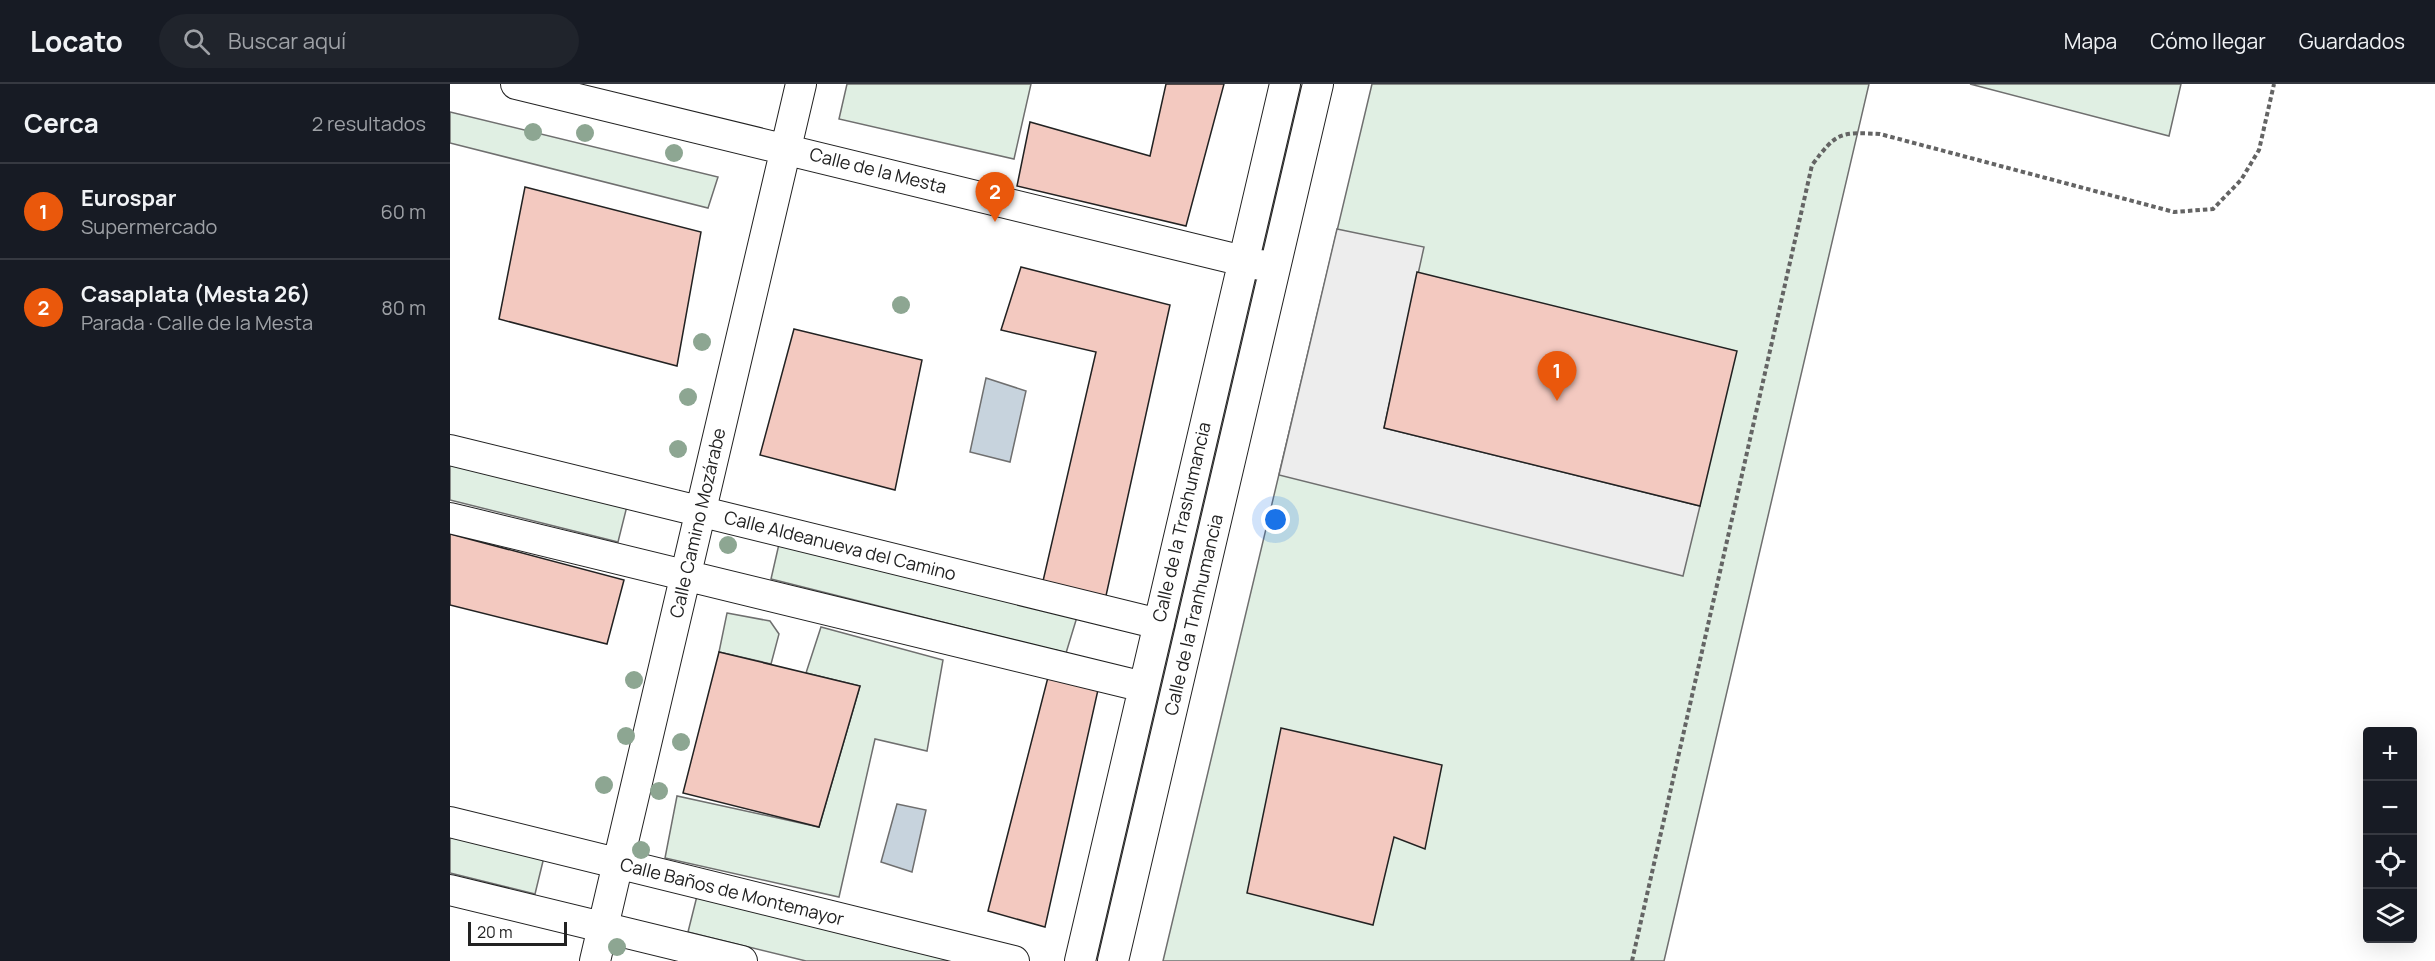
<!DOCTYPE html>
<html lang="es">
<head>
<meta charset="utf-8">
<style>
	body { margin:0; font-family:Manrope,sans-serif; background:#20242c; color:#f1f3f6 }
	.controls { position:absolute; right:18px; bottom:18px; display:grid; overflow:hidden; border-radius:6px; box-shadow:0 6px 24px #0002 }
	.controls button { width:54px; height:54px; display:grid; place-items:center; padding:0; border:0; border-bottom:2px solid #363941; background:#171b24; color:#f1f3f6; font:30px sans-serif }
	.scale { position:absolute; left:18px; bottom:15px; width:99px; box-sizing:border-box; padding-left:6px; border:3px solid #222; border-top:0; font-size:16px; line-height:21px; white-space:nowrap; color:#222; -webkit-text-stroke:4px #fff; paint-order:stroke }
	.you { position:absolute; left:826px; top:436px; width:21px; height:21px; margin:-15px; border:4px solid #fff; border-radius:50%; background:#1a73e8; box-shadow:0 0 0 9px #1a73e833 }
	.badge { display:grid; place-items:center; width:39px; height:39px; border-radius:50%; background:#ea580c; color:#fff; font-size:20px; font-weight:700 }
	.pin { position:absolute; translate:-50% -50px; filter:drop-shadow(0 2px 3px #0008) }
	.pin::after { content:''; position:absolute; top:32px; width:21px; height:18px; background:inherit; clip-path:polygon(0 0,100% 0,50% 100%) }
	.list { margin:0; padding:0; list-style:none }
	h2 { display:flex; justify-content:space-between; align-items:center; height:78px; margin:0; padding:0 24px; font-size:26px }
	h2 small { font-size:20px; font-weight:400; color:#9ea1a6 }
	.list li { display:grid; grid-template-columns:39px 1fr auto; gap:18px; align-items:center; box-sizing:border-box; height:96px; padding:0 24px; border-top:2px solid #363941 }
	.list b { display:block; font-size:22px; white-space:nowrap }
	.list p { margin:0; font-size:20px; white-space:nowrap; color:#9ea1a6 }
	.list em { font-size:20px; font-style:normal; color:#9ea1a6 }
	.icon { flex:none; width:33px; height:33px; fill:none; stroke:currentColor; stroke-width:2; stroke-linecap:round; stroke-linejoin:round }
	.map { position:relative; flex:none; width:1985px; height:877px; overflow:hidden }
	header { display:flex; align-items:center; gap:36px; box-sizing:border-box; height:84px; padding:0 30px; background:#171b24; border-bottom:2px solid #363941 }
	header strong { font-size:28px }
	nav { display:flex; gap:33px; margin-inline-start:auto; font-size:21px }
	.search { width:420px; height:54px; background:#20242c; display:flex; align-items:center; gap:15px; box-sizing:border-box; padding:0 21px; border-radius:33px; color:#9ea1a6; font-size:22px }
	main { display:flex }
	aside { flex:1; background:#171b24 }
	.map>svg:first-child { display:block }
</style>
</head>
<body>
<header>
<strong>Locato</strong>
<div class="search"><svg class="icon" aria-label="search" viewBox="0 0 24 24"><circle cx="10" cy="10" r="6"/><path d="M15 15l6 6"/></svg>Buscar aquí</div>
<nav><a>Mapa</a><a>Cómo llegar</a><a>Guardados</a></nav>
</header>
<main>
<aside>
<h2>Cerca<small>2 resultados</small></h2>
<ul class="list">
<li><span class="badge">1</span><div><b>Eurospar</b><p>Supermercado</p></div><em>60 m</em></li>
<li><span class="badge">2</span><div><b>Casaplata (Mesta 26)</b><p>Parada · Calle de la Mesta</p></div><em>80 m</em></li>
</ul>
</aside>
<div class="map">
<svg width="1985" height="877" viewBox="0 0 1985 877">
	<rect width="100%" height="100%" fill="#fff"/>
	<path fill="#e0efe3" stroke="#6f6f6f" stroke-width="1.5" d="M 397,0 L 581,0 L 564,75 L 389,35 Z
		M 922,0 L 1419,0 L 1214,877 L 713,877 Z
		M 1520,0 L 1731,0 L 1719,52 Z
		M 0,28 L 268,93 L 258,124 L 0,59 Z
		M 0,379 L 177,422 L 168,458 L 0,416 Z
		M 329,460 L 627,533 L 616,569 L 321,495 Z
		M 277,529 L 320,537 L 329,550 L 321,580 L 269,568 Z
		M 371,543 L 493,576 L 477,667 L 425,655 L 389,813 L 215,774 L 227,712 L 369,743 L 410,602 L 356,589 Z
		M 0,751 L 94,773 L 85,810 L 0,789 Z
		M 247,812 L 511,877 L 356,877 L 238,848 Z"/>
	<path fill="#ededed" stroke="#6f6f6f" stroke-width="1.5" d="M 887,145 L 974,163 L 934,344 L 1250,422 L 1233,492 L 829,391 Z"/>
	<path fill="#c7d3dd" stroke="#6f6f6f" stroke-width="1.5" d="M 536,294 L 576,307 L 560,378 L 520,368 Z
		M 447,720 L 476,726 L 462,788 L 431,778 Z"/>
	<path fill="#f3c9c0" stroke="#222" stroke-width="1.5" d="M 716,0 L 774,0 L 736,142 L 567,102 L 580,38 L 700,72 Z
		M 75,103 L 251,148 L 227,282 L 49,235 Z
		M 571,183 L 720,221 L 650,539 L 587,523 L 646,268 L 551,246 Z
		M 967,188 L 1287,267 L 1250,422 L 934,344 Z
		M 344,245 L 472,276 L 445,406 L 310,371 Z
		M 0,450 L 174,496 L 157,560 L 0,521 Z
		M 605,566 L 654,579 L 595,843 L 538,827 Z
		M 269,568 L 410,602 L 369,743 L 233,709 Z
		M 831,644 L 992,681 L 975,765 L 944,753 L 923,841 L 797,809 Z"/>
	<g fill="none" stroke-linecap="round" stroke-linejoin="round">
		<g stroke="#222" stroke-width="32">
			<path id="street" d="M 66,0 L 810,181
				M 0,366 L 709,540
				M 0,434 L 694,603
				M 0,738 L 564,877
				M 0,806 L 292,877
				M 145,877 L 351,0
				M 630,877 L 835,0
				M 663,877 L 868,0"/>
		</g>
		<path stroke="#646464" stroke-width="4" stroke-dasharray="4.5 3" stroke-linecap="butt" d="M 1182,877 L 1362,81 C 1387,48 1389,48 1430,50 L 1724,128 L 1763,125 L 1791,96 L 1809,66 L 1824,0"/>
		<use href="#street" stroke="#fff" stroke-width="30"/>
	</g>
	<g fill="#8da692">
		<circle cx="83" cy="48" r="9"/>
		<circle cx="135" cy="49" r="9"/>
		<circle cx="224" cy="69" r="9"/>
		<circle cx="451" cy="221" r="9"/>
		<circle cx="252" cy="258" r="9"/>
		<circle cx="238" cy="313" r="9"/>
		<circle cx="228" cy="365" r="9"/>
		<circle cx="278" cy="461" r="9"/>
		<circle cx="184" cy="596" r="9"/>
		<circle cx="176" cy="652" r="9"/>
		<circle cx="231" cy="658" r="9"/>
		<circle cx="154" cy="701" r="9"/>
		<circle cx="209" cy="707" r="9"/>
		<circle cx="191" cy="766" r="9"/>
		<circle cx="167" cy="863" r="9"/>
	</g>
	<g text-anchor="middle" stroke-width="4.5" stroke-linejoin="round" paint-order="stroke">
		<g font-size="18" fill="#222" stroke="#fff">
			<text transform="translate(428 87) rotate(14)" y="6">Calle de la Mesta</text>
			<text transform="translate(732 438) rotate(-77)" y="6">Calle de la Trashumancia</text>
			<text transform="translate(248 439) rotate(-77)" y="6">Calle Camino Mozárabe</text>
			<text transform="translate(390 462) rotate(14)" y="6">Calle Aldeanueva del Camino</text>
			<text transform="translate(744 531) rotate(-77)" y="6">Calle de la Tranhumancia</text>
			<text transform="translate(282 808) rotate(14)" y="6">Calle Baños de Montemayor</text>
		</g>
	</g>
</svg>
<div class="controls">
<button>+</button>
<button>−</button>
<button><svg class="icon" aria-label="locate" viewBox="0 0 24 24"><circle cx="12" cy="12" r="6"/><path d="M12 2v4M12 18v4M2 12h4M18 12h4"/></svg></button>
<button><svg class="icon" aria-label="layers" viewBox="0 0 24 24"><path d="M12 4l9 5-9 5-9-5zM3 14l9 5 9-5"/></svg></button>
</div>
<div class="scale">20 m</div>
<div class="you"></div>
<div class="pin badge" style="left:1107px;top:317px">1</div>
<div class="pin badge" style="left:545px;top:138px">2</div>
</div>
</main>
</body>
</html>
